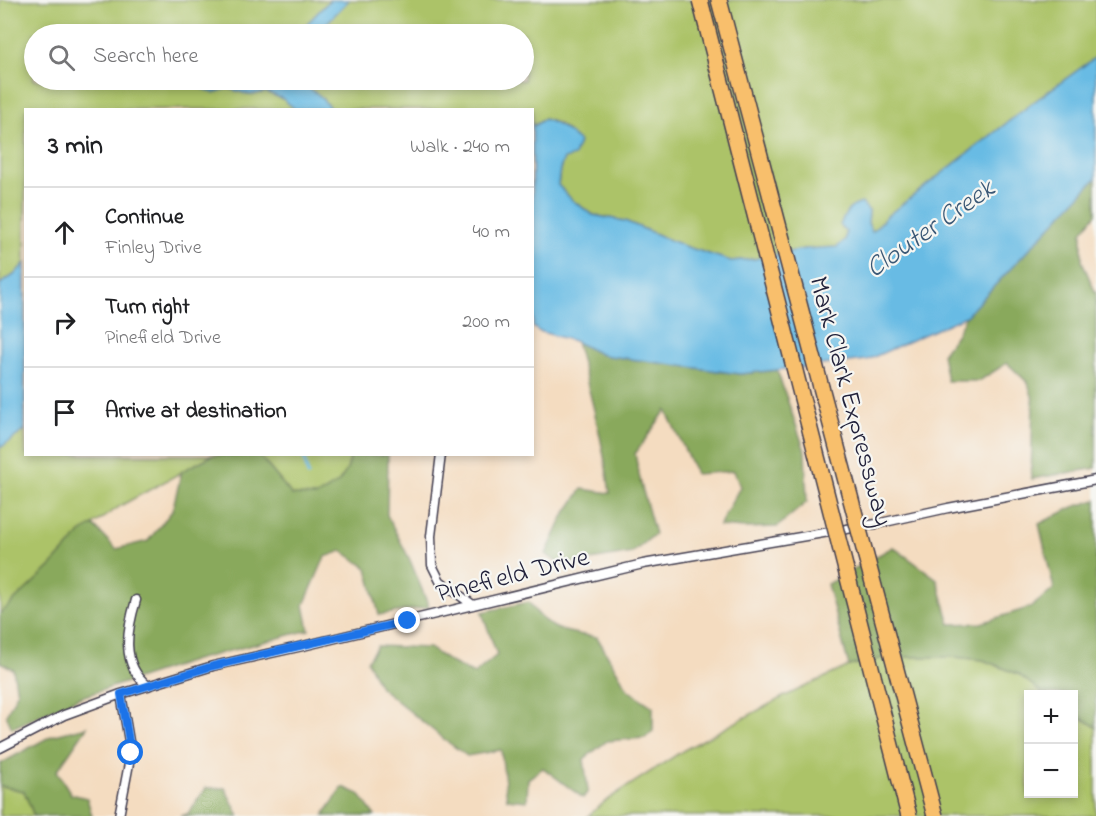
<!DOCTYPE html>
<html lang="en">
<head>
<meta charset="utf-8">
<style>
	body { margin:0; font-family:"Indie Flower",sans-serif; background:#f2f2f2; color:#202124 }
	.controls { position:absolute; right:18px; bottom:18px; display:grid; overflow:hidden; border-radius:0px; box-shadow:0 3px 9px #0003 }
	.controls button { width:54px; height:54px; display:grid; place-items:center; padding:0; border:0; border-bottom:2px solid #e0e0e0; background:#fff; color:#202124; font:30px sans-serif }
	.stop { position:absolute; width:18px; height:18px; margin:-14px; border:4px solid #1a73e8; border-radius:50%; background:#fff }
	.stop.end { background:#1a73e8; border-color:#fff; box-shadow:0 2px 6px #0008 }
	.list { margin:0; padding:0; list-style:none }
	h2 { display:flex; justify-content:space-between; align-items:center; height:78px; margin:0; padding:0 24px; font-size:26px }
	h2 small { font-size:20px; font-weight:400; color:#757577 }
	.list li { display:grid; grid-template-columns:39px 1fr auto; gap:18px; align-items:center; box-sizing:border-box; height:90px; padding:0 24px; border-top:2px solid #e0e0e0 }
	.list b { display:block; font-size:22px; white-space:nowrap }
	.list p { margin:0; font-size:20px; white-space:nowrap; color:#757577 }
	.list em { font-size:20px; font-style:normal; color:#757577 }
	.icon { flex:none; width:33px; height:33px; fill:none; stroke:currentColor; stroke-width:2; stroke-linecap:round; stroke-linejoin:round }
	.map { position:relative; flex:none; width:1096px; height:816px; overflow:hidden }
	.search { position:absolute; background:#fff; box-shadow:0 3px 9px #0003; left:24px; top:24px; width:510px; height:66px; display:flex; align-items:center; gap:15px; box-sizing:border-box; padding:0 21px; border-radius:33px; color:#757577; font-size:22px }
	.panel { position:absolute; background:#fff; box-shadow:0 3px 9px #0003; left:24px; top:108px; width:510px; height:348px; border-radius:0px }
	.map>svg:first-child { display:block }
</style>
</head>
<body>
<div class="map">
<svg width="1096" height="816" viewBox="0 0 1096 816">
	<rect width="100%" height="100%" fill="#f6f6f2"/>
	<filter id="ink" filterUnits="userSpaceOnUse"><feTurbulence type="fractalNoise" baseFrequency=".0167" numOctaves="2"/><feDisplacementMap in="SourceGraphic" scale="12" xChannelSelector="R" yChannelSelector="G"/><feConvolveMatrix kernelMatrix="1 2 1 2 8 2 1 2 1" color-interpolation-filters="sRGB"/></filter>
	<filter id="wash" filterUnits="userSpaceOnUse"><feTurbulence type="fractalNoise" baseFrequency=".008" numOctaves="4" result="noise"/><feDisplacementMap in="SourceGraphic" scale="24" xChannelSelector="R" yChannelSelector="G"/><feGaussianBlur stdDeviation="1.35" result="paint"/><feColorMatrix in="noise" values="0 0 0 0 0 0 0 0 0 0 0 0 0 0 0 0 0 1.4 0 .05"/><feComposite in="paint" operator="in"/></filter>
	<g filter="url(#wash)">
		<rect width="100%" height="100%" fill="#f4dcc0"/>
		<path fill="#acc368" stroke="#677252" stroke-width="1.5" d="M 0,0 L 330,0 L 297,34 L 34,34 L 34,80 L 193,80 L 198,87 L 228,88 L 250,95 L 266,92 L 283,99 L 295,109 L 26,110 L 25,263 L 14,275 L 0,284 Z
			M 349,0 L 1096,0 L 1096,57 L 1035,101 L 887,216 L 872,233 L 868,223 L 869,211 L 846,232 L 845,240 L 837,248 L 804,249 L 754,259 L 731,261 L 684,246 L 625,221 L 594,215 L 572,200 L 558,185 L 560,169 L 564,158 L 567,130 L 557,123 L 544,119 L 533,126 L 532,110 L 331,109 L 319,95 L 294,89 L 287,80 L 524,80 L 524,34 L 316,34 Z
			M 25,430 L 26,454 L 213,455 L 122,505 L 81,533 L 51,566 L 0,614 L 0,448 Z
			M 259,455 L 351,455 L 347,470 L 338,484 L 317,496 L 292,495 Z
			M 888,657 L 955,657 L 983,660 L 1018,674 L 1044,694 L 1028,694 L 1028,794 L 1074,794 L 1074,713 L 1096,727 L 1096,816 L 588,816 L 608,799 L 684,750 L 783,697 L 849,666 Z
			M 0,786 L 24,791 L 34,816 L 0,816 Z"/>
		<path fill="#89a95c" stroke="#56664c" stroke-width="1.5" d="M 1096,178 L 1096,214 L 1082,232 L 1082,261 L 1096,294 L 1096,468 L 1031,479 L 1033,399 L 1028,383 L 1007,363 L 979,381 L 947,381 L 942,354 L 956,335 L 966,316 Z
			M 576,342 L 602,355 L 740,374 L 777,370 L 805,451 L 807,502 L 777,527 L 744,528 L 719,526 L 740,487 L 734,471 L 696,474 L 666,410 L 635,454 L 641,484 L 655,534 L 632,553 L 561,565 L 546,554 L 563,517 L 582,489 L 610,493 C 603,441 590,392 576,342 Z
			M 213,455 L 259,455 L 292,495 L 317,496 L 338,483 L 347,470 L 351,455 L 388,455 L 387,515 L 410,560 L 429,607 L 379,615 L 367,568 L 342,551 L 325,557 L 304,605 L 309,630 L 195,660 L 78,698 L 12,728 L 6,715 L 17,693 L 13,669 L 0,662 L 0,614 L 51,566 L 81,533 L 93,525 L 116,549 L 148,541 L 172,511 L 182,471 Z
			M 1096,500 L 1096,727 L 1074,713 L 1074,694 L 1044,694 L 1018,674 L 983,660 L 955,657 L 888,657 L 849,666 L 827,584 L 893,547 L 937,579 L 950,624 L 981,623 L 1031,607 L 1054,589 L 1039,524 L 1073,507 Z
			M 529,602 C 548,632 564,632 597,637 L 628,690 L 653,707 L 653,731 L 645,738 L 607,741 L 584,759 L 588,791 L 583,798 L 543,768 L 528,779 L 527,801 L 507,799 L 501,750 L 467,756 L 445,740 L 380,687 L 367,661 L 377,646 L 429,648 L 450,662 L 474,674 L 497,655 L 482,612 Z
			M 87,727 L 57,771 L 71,794 L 87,798 L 92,816 L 34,816 L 24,791 L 0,786 L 0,764 L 51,736 Z
			M 343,787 L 359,794 L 375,816 L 323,816 Z
			M 206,788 L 225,788 L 239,816 L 180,816 L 188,814 Z"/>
		<path fill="#68bbe4" stroke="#456e90" stroke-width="1.5" d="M 330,0 L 349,0 L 316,34 L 297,34 Z
			M 1096,57 L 1096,178 L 966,316 L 867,360 L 740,374 L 602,355 L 574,341 L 538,331 L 533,327 L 532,124 L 534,126 L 544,119 C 559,124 568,131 579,142 L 574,156 L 564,159 L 560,169 L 558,185 L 572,200 L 593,215 L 625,221 L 684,246 L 731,261 L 754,259 L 804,249 L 837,247 L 845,240 L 846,232 L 840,225 C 846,212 848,207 862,203 L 869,211 L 868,223 L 872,232 L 887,216 L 1035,101 Z
			M 193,80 L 287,80 L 294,89 L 307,87 L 319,95 L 331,109 L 295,109 L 283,99 L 266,92 L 250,95 L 228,88 L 214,93 L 198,87 Z
			M 25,263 L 25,430 L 0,448 L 0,284 L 14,275 Z"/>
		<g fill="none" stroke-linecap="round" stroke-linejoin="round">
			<path stroke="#68bbe4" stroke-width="3" d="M 303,454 L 308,475"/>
		</g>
	</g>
	<g filter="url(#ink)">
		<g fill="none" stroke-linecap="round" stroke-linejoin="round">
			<g stroke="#423e4f" stroke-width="11">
				<path id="street" d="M 441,454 L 431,536 L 432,565 L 440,581 L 473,605
					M 136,600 C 127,630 120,664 148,686
					M 0,748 L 64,715 L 121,694 L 213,666 L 303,646 L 643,564 L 876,524 L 948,508 L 1096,480
					M 119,816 L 131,753 L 121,694"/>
			</g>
			<g stroke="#423e4f" stroke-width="18">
				<path id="highway" d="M 719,0 L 821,387"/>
			</g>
			<use href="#street" stroke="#fff" stroke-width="8"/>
			<use href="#highway" stroke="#f8bf6c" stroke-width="15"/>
			<g stroke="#423e4f" stroke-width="18" stroke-linecap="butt">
				<path id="highway-bridge" d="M 700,0 L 909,816
					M 821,387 L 935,816"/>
			</g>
			<use href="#highway-bridge" stroke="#f8bf6c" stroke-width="15"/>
		</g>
	</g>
	<g fill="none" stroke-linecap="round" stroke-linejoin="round" filter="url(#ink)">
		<path stroke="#1a73e8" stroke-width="8" d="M 131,753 L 121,694 L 213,666 L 408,621"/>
	</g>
	<g text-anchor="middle" stroke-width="4.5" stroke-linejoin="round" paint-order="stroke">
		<g font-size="27" fill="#22223b" stroke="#f6f6f2">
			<text transform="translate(852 401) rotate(75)" y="9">Mark Clark Expressway</text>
			<text transform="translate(512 574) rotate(-14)" y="9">Pinefield Drive</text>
		</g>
		<g font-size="28" font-style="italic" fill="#3a5876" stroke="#f6f6f2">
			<text transform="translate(929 227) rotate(-35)" y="10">Clouter Creek</text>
		</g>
	</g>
</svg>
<div class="controls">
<button>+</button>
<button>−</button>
</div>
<div class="stop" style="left:131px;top:753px"></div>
<div class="stop end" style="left:408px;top:621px"></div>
<div class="search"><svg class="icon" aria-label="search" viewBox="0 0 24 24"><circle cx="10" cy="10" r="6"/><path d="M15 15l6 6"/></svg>Search here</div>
<section class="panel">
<h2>3 min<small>Walk · 240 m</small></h2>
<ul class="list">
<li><svg class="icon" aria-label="ahead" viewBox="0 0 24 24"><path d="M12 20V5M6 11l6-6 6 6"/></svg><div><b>Continue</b><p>Finley Drive</p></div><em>40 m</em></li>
<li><svg class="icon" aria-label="right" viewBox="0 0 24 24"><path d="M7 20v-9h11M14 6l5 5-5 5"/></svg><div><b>Turn right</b><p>Pinefield Drive</p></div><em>200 m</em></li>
<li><svg class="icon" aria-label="arrive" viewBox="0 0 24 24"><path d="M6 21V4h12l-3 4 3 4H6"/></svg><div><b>Arrive at destination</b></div></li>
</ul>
</section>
</div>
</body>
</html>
